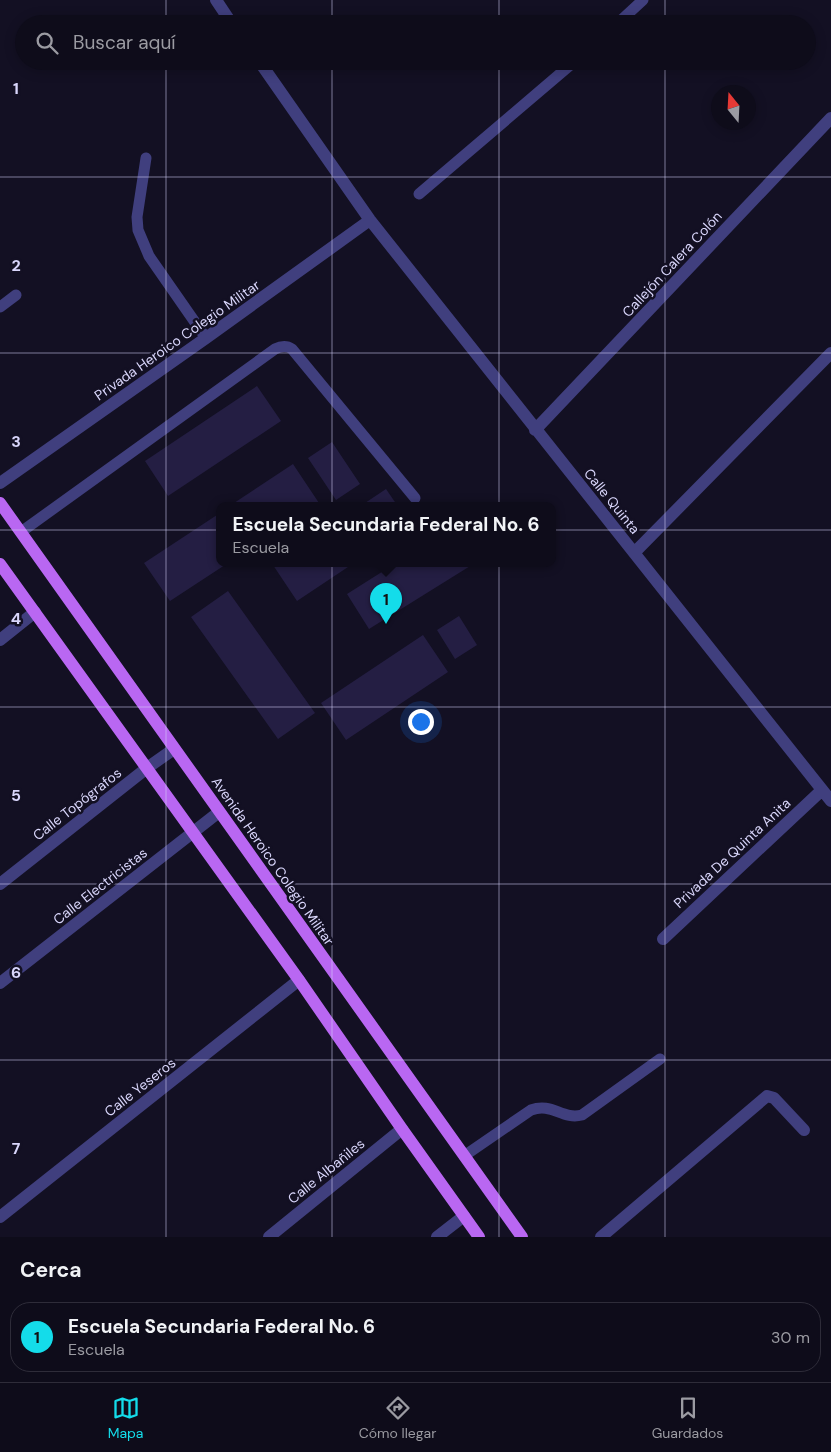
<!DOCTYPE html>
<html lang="es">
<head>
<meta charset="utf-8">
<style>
	body { margin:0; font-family:"DM Sans",sans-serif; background:#1c1a27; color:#f1f3f6 }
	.compass { position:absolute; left:711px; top:85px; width:45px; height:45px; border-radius:50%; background:#0e0c1a; box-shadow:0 2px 12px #0003; rotate:342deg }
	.you { position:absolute; left:420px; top:721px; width:18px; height:18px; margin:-12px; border:4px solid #fff; border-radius:50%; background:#1a73e8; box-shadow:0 0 0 8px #1a73e833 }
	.badge { display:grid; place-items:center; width:32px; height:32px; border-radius:50%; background:#14dcea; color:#111; font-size:16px; font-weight:700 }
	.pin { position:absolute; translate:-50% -41px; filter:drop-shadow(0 1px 2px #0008) }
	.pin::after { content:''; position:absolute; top:26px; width:18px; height:15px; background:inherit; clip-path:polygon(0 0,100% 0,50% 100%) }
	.popup { position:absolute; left:216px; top:502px; width:340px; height:65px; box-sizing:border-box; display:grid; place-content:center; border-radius:10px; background:#0e0c1a; filter:drop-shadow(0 1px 4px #0005); font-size:16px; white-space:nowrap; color:#9b9ba2 }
	.popup b { font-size:19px; color:#f1f3f6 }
	.popup::after { content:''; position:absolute; left:50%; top:100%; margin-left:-10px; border:10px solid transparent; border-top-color:#0e0c1a }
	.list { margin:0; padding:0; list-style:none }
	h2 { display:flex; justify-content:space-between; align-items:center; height:65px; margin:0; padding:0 20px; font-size:21px }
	h2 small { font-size:16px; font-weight:400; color:#9b9ba2 }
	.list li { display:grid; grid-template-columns:32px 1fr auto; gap:15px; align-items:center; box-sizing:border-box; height:70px; margin:0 10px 10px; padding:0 10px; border:1px solid #2e2c39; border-radius:20px }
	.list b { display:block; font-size:19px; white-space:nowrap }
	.list p { margin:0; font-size:16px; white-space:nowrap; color:#9b9ba2 }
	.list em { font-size:16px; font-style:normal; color:#9b9ba2 }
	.icon { flex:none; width:28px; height:28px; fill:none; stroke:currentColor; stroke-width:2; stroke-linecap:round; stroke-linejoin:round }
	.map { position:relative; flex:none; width:831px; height:1237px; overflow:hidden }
	.search { position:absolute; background:#0e0c1a; box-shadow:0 2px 12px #0003; left:15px; right:15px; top:15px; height:55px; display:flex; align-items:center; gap:12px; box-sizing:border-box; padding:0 18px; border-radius:28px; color:#9b9ba2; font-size:19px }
	.sheet { height:145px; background:#0e0c1a }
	nav { display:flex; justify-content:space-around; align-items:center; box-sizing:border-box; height:70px; border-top:1px solid #2e2c39; background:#0e0c1a; font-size:14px; color:#9b9ba2 }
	nav a { display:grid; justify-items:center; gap:2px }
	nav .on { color:#14dcea }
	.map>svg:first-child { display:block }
</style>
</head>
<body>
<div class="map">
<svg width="831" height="1237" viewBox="0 0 831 1237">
	<rect width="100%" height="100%" fill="#131023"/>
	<path fill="#241e43" d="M 257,386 L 281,421 L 168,496 L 145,461 Z
		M 332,442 L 360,484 L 336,500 L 308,458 Z
		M 293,464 L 319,503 L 315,505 L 231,505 Z
		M 386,489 L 397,505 L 362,505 Z
		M 220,513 L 220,563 L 228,563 L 170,601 L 144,563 Z
		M 276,563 L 354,563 L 297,601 L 273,565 Z
		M 396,563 L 475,563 L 369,629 L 347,594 Z
		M 228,591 L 315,713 L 278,739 L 191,617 Z
		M 459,616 L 477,645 L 455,659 L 437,630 Z
		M 423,635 L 448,672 L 346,740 L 321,703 Z"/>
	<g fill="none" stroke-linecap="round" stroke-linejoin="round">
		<path stroke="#403f7e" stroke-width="11" d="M 617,24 L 643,0
			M 146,158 L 137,217 L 138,230 L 149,256 L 206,338
			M 419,194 L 575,61
			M 0,307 L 16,295
			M 21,532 L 275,349 C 281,346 286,345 292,349 L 415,498
			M 464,1156 L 531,1110 C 552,1102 562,1120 582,1115 L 660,1059"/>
		<path stroke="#403f7e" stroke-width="12" d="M 216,0 L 232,24
			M 259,61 L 370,220 L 831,801
			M 535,430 L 831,118
			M 0,483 L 206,338 L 370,220
			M 634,553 L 831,353
			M 0,640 L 35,612
			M 663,939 L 822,790
			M 0,1217 L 299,980
			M 269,1237 L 402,1129
			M 437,1237 L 464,1216
			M 601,1237 L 767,1096 L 774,1098 L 804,1130"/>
		<path stroke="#403f7e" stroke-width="12" d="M 0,884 L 147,768 L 174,749
			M 0,983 L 219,812"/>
		<path stroke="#b967f2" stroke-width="12" d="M 0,503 L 522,1237
			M 0,564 L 299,980 L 402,1129 L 479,1237"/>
	</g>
	<path fill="none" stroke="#d9d6fb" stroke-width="1" stroke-opacity="0.55" d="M 166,0 L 166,24M 332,0 L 332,24M 499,0 L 499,24M 665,0 L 665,24M 166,61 L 166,1237M 332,61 L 332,1237M 499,61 L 499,1237M 665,61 L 665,1237M 0,177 L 831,177M 0,353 L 831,353M 0,530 L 831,530M 0,707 L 831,707M 0,884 L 831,884M 0,1060 L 831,1060"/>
	<g text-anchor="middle" stroke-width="5" stroke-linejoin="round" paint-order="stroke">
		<g font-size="14" fill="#d9d6fb" stroke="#131023">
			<text transform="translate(672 264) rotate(-47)" y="5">Callejón Calera Colón</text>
			<text transform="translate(177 340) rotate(-35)" y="5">Privada Heroico Colegio Militar</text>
			<text transform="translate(612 501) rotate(51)" y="5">Calle Quinta</text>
			<text transform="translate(77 804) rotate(-38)" y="5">Calle Topógrafos</text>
			<text transform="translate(732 853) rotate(-43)" y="5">Privada De Quinta Anita</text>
			<text transform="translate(273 861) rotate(55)" y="5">Avenida Heroico Colegio Militar</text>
			<text transform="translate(100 886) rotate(-38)" y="5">Calle Electricistas</text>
			<text transform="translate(140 1087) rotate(-38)" y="5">Calle Yeseros</text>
			<text transform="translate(326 1171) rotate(-39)" y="5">Calle Albañiles</text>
		</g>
	</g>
	<g font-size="16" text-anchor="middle" font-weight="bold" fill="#d9d6fb" stroke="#131023" stroke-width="5" stroke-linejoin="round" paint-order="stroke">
		<text x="16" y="94">1</text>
		<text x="16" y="271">2</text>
		<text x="16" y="447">3</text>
		<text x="16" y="624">4</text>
		<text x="16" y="801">5</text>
		<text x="16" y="978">6</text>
		<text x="16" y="1154">7</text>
	</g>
</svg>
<svg class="compass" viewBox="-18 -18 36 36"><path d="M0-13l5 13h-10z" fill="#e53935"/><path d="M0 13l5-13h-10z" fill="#9b9ba2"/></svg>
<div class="you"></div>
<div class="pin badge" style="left:386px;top:624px">1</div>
<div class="popup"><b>Escuela Secundaria Federal No. 6</b>Escuela</div>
<div class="search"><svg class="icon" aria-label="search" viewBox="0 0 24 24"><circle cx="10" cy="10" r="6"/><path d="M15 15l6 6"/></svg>Buscar aquí</div>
</div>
<section class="sheet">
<h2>Cerca<small></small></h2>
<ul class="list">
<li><span class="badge">1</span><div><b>Escuela Secundaria Federal No. 6</b><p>Escuela</p></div><em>30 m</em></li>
</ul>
</section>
<nav>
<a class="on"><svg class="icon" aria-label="map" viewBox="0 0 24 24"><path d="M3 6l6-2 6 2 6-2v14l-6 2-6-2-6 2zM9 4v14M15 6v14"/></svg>Mapa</a>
<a><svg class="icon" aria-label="directions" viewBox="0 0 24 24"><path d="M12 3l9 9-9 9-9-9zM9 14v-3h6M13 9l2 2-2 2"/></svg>Cómo llegar</a>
<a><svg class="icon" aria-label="saved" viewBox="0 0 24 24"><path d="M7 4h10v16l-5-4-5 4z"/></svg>Guardados</a>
</nav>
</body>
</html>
